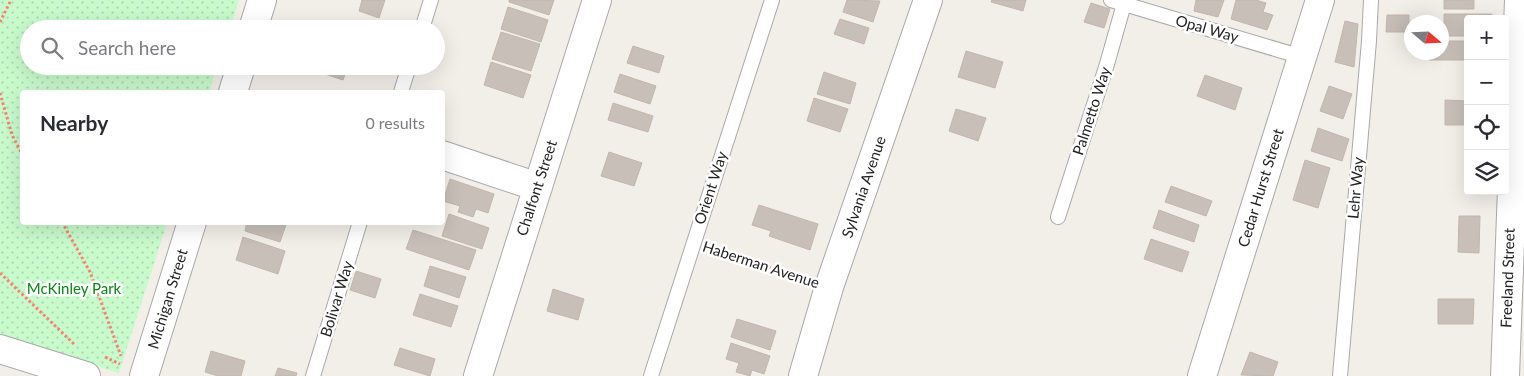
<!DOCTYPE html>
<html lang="en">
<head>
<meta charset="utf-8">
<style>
	body { margin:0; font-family:Lato,sans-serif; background:#f2f2f3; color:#2b2b33 }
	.controls { position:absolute; right:15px; top:15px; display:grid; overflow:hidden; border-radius:5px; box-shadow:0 5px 20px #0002 }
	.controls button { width:45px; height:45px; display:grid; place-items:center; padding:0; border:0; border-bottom:1px solid #e1e1e2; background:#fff; color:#2b2b33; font:25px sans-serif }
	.compass { position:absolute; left:1404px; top:15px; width:45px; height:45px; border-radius:50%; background:#fff; box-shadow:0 5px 20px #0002; rotate:109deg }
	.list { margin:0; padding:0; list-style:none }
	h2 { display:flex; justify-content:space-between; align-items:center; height:65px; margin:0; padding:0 20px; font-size:21px }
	h2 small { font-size:16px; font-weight:400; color:#7c7c81 }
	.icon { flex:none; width:28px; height:28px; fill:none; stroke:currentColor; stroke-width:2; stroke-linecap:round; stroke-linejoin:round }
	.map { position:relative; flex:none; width:1524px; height:376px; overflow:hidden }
	.search { position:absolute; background:#fff; box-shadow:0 5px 20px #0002; left:20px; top:20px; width:425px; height:55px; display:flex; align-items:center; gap:12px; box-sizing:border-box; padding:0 18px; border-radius:28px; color:#7c7c81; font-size:19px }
	.panel { position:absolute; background:#fff; box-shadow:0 5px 20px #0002; left:20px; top:90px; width:425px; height:135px; border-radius:5px }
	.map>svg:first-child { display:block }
</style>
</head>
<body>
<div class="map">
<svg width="1524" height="376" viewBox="0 0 1524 376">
	<defs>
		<pattern id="park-dots" width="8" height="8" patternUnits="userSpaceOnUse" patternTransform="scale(1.25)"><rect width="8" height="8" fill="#c8facc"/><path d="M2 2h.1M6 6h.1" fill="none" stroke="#acd6af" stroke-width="1.8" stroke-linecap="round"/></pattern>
	</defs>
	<rect width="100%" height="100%" fill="#f2efe9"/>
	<path fill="url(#park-dots)" d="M 0,0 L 239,0 L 230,29 L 29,29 L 29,66 L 217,66 L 209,92 L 22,92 L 22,222 L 167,223 L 119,373 L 0,336 Z"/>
	<path fill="#c7bfb8" stroke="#c4b6ab" d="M 362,0 L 385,0 L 379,18 L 359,11 Z
		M 509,0 L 554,0 L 549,15 L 509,2 Z
		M 847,0 L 880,1 L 873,22 L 843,12 Z
		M 992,0 L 1026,0 L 1023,11 L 991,2 Z
		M 1196,0 L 1224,0 L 1218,17 L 1194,11 Z
		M 1236,0 L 1256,0 L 1266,3 L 1263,12 L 1273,15 L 1267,30 L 1231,19 Z
		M 1444,0 L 1474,0 L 1474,9 L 1444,9 Z
		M 1091,3 L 1110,9 L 1104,28 L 1084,22 Z
		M 508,7 L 548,20 L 541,42 L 501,29 Z
		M 1444,14 L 1492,14 L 1492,19 L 1468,19 L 1468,36 L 1444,36 Z
		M 1387,15 L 1409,15 L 1409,32 L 1386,32 Z
		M 840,19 L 869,28 L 864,44 L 834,34 Z
		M 1345,21 L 1358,24 L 1354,67 L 1335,62 Z
		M 501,32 L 540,44 L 531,71 L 492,59 Z
		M 1442,41 L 1468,41 L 1468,60 L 1429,60 L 1429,52 L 1442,52 Z
		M 633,46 L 664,56 L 659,73 L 627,63 Z
		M 966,51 L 1003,62 L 995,88 L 958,77 Z
		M 491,62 L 531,75 L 523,98 L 484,85 Z
		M 307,66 L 348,66 L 343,80 L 307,68 Z
		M 824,72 L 856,83 L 850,104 L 817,94 Z
		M 620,74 L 656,86 L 650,104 L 614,92 Z
		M 1205,75 L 1242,88 L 1235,110 L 1197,96 Z
		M 1329,86 L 1352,94 L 1343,119 L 1320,111 Z
		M 814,98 L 848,109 L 840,132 L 807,121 Z
		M 1445,100 L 1468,101 L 1468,125 L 1445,125 Z
		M 613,103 L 653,116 L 648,132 L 608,120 Z
		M 956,109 L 986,118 L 978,141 L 949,131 Z
		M 1318,128 L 1349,139 L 1342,161 L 1311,151 Z
		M 609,152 L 642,163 L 634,186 L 601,176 Z
		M 1305,160 L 1330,168 L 1318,208 L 1293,200 Z
		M 450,179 L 494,194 L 488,213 L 476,209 L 473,217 L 458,212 L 460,206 L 443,201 Z
		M 1171,186 L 1212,201 L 1206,216 L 1165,202 Z
		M 759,205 L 818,224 L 810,250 L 769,236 L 771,231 L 752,225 Z
		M 1159,210 L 1199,225 L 1194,242 L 1153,228 Z
		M 449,214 L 489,228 L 482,249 L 442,236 Z
		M 1459,216 L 1480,216 L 1479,253 L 1458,252 Z
		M 247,222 L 287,222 L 280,242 L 245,231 Z
		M 413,230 L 476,250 L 469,270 L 406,249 Z
		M 243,237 L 285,251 L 278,274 L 236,260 Z
		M 1151,239 L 1189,252 L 1182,272 L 1144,259 Z
		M 430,266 L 466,277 L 459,298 L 424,286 Z
		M 356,271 L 381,279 L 375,298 L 350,290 Z
		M 553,289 L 584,299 L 578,320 L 547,311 Z
		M 420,294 L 458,306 L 451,327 L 413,315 Z
		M 1438,299 L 1474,299 L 1473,324 L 1438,324 Z
		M 737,319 L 776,331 L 770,350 L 731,337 Z
		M 731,343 L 770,356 L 764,374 L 752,370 L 750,376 L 736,372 L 739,363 L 726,359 Z
		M 400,348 L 435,359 L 430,376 L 394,365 Z
		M 211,351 L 245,361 L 241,376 L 218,376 L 205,372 Z
		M 1250,352 L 1278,362 L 1273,376 L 1241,375 Z
		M 278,368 L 297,373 L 296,376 L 275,376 Z"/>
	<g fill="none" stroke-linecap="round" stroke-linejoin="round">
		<g stroke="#a9a9a9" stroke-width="16">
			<path id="lane" d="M 1111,0 L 1302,57
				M 422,29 L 431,0
				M 401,92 L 409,66
				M 1058,217 L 1107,64 L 1124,4
				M 313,376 L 360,222
				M 651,376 L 772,0
				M 1340,376 L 1369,41 L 1371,0"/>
		</g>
		<g stroke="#a9a9a9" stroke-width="30">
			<path id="street" d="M 253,29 L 262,0
				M 233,92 L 241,66
				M 442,155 L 538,187
				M 0,349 L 86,376
				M 144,376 L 192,222
				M 478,376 L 597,0
				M 803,376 L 829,287 L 928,0
				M 1202,376 L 1320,0
				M 1505,376 L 1519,0"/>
		</g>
		<path stroke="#fa8072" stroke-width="3" stroke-dasharray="2.5 2.5" stroke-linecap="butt" d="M 0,22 L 11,0
			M 0,93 L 12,135 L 22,154
			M 62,222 L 90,272 L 121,356
			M 711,249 L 805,279
			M 0,273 L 74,344
			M 105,357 L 120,364"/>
		<use href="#lane" stroke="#fff" stroke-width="14"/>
		<use href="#street" stroke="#fff" stroke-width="28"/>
	</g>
	<g text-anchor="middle" stroke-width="5" stroke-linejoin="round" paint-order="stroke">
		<g font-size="15" fill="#222" stroke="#fff">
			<text transform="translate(1207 29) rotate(16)" y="5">Opal Way</text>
			<text transform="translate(1092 111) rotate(-72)" y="5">Palmetto Way</text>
			<text transform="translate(864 187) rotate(-71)" y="5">Sylvania Avenue</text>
			<text transform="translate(537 188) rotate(-72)" y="5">Chalfont Street</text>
			<text transform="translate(711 188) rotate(-72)" y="5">Orient Way</text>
			<text transform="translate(1261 188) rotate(-73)" y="5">Cedar Hurst Street</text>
			<text transform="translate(1356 188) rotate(-85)" y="5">Lehr Way</text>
			<text transform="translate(761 265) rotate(18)" y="5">Haberman Avenue</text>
			<text transform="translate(1508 278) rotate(-88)" y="5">Freeland Street</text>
			<text transform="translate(168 299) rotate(-73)" y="5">Michigan Street</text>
			<text transform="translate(337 299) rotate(-73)" y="5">Bolivar Way</text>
		</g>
		<g font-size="15" fill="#0c8416" stroke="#fff">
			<text x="74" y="294">McKinley Park</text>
		</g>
	</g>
</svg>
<div class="controls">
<button>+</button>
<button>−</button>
<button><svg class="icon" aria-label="locate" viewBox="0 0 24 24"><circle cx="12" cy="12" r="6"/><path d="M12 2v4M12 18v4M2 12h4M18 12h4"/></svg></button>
<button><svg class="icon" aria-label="layers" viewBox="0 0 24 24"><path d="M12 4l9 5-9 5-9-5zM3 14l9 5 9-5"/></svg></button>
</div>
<svg class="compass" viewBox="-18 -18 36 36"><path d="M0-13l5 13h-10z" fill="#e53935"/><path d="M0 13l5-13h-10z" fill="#7c7c81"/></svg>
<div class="search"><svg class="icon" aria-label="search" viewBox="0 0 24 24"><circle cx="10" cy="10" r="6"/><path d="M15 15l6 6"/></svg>Search here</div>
<section class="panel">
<h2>Nearby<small>0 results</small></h2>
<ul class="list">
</ul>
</section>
</div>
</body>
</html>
